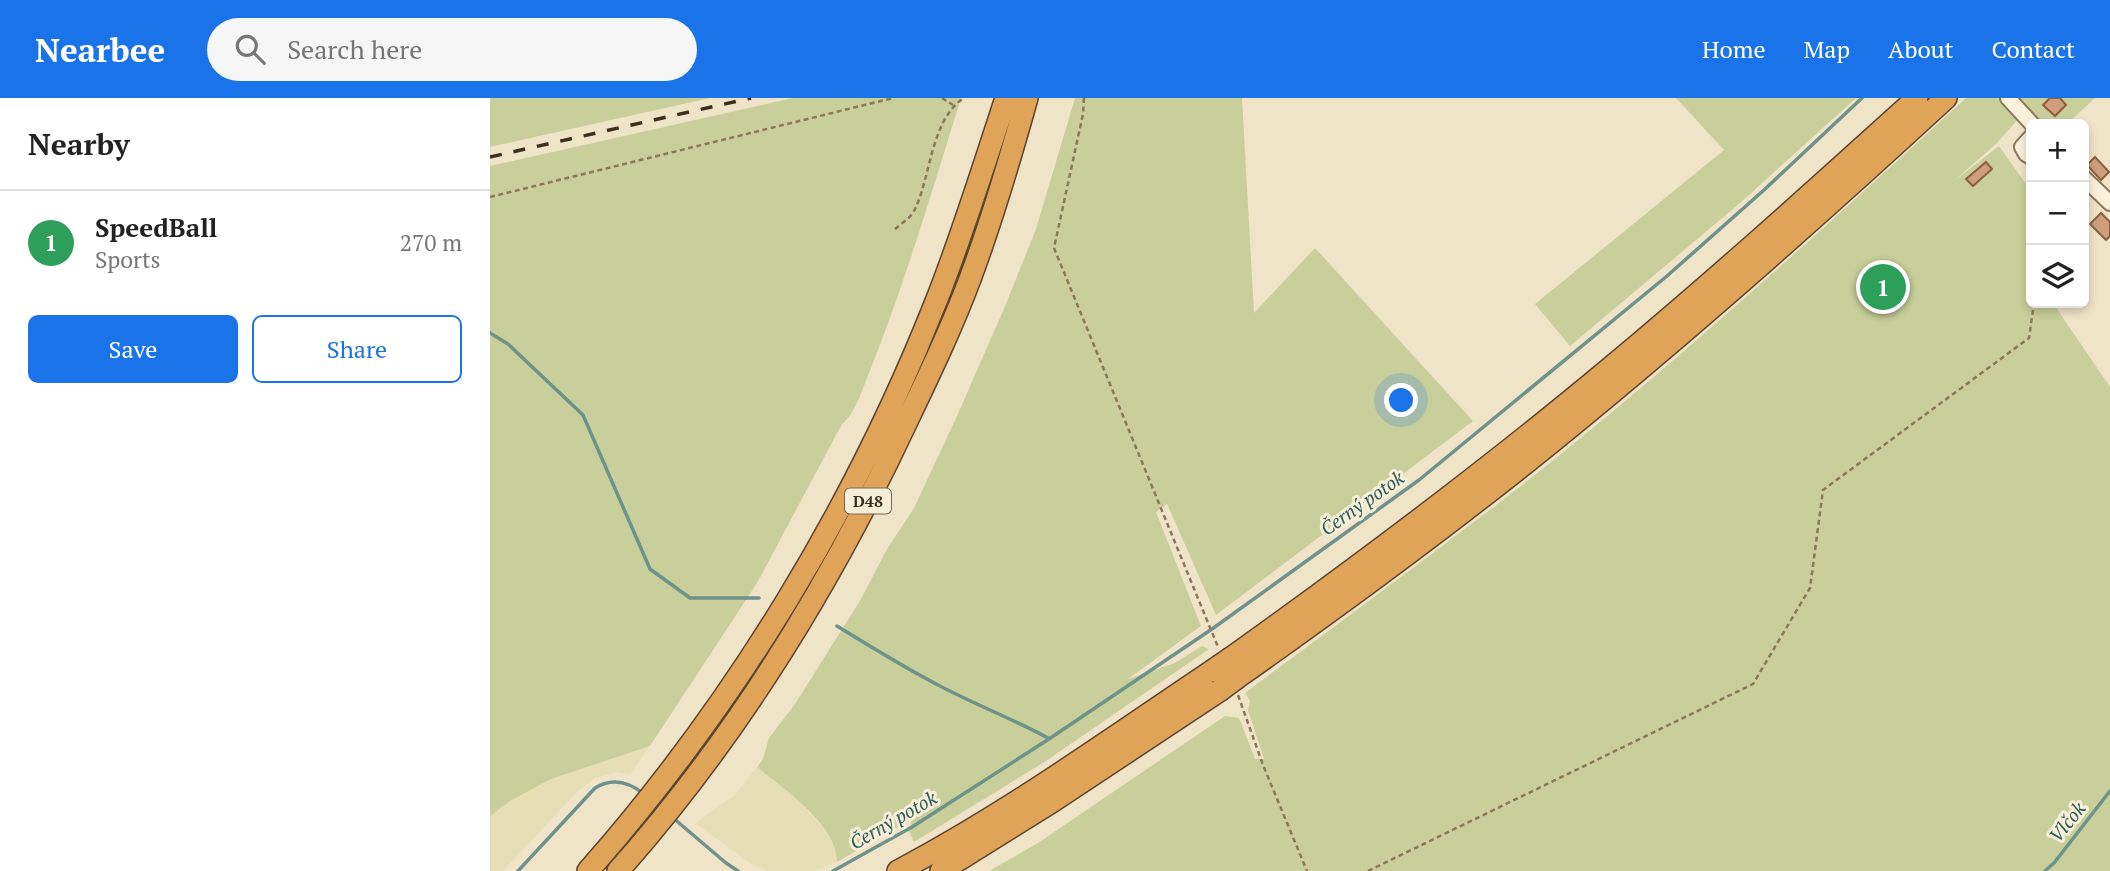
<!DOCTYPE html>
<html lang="en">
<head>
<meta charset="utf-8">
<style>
	body { margin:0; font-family:"PT Serif",serif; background:#f6f6f6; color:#222 }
	.controls { position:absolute; right:21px; top:21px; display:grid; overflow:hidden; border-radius:10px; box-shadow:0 4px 10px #0003 }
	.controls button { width:63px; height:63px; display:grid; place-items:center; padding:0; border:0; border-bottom:2px solid #e0e0e0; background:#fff; color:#222; font:35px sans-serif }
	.you { position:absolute; left:912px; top:303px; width:24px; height:24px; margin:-18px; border:5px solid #fff; border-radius:50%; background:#1a73e8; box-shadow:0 0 0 10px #1a73e833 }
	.badge { display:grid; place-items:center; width:46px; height:46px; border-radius:50%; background:#1a73e8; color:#fff; font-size:23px; font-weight:700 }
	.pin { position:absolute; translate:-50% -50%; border:4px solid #fff; box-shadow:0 2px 7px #0006 }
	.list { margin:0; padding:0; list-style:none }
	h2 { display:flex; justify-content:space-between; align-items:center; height:91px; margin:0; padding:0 28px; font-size:30px }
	h2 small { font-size:23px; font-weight:400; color:#767676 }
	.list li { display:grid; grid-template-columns:46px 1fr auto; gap:21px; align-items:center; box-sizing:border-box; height:105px; padding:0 28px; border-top:2px solid #e0e0e0 }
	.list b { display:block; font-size:26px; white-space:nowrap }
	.list p { margin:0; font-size:23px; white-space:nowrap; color:#767676 }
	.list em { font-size:23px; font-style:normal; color:#767676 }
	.actions { display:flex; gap:14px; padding:21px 28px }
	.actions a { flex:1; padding:16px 0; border:2px solid #1a73e8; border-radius:10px; text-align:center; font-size:24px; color:#1a73e8 }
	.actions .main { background:#1a73e8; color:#fff }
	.icon { flex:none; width:38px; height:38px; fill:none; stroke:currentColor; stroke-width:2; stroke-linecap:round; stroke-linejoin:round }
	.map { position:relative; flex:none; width:1620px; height:773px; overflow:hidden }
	header { display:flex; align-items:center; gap:42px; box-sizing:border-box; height:98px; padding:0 35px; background:#1a73e8; color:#fff }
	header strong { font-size:33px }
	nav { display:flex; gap:38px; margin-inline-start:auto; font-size:24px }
	.search { width:490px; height:63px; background:#f6f6f6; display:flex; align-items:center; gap:18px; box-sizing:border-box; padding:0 24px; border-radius:38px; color:#767676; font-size:26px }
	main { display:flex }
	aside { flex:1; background:#fff }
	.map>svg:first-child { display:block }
</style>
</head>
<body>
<header>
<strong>Nearbee</strong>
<div class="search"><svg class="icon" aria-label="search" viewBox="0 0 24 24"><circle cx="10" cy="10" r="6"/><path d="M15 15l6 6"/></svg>Search here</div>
<nav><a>Home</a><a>Map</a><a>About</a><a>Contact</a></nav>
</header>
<main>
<aside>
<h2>Nearby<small></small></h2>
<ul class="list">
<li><span class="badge" style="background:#2e9e5b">1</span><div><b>SpeedBall</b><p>Sports</p></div><em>270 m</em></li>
</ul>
<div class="actions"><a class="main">Save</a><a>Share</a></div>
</aside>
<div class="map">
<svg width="1620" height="773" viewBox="0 0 1620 773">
	<rect width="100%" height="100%" fill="#f0e4c8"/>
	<path fill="#e6deb5" d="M 160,648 L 140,676 L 127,674 L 105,680 L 87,694 L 13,773 L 0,773 L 0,718 L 20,703 L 61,681 Z
		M 267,669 L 309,703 L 335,732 L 347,754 L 347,764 L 324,773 L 277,773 L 263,767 L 206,726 L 214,718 L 245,697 Z"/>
	<path fill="#c9cf9b" d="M 0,0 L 220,0 L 0,49 Z
		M 303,0 L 471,0 C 443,90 416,182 381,270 C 374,286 366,316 352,326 L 267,485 L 160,648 L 61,681 L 20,703 L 0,718 L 0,68 Z
		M 585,0 L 752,0 L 764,215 L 825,150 L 983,323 L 726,517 L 677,406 L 666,414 L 711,528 L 638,581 L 685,565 L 712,548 L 719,551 L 556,663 L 424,744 L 419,733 L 422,721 L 347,764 C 348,728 293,690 267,669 L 273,661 L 279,640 L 305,606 L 371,501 L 397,451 L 424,410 L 467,318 L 513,213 L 546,131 Z
		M 1186,0 L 1366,0 L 1250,105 L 1080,248 L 1045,206 L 1234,52 Z
		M 1476,0 L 1513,0 L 1530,19 L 1507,45 L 1464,83 L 1509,48 L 1541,93 L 1541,205 L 1563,205 L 1620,289 L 1620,773 L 499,773 L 548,745 L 735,618 L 749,620 L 765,661 L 774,661 L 758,612 L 760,603 L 755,595 C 876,504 1000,416 1116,319 C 1240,216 1358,108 1476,0 Z
		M 1526,0 L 1605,0 L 1577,26 L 1552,26 Z"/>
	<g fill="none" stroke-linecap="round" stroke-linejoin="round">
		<path stroke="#6f938a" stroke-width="3.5" d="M 0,235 L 18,246 L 93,317 L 160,471 L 200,500 L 269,500
			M 347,528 C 381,549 415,570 450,588 C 486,607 523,621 558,640
			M 182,719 L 236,765 L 248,773
			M 28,773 L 105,690 C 123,679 139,684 154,696
			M 343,773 L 422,729 L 559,641 L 722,531 L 929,382 L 1177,178 L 1274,92 L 1372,0
			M 1555,773 L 1564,765 L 1620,693"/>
	</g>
	<path fill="#cf9f7d" stroke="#8d5f41" stroke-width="2" d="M 1560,0 L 1570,0 L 1576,7 L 1565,18 L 1553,7 Z
		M 1605,59 L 1619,74 L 1611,82 L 1597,67 Z
		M 1496,64 L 1502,71 L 1483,88 L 1476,81 Z
		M 1611,115 L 1620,124 L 1620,138 L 1616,142 L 1600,126 Z"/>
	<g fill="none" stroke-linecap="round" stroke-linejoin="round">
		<g stroke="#8d765c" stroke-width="18">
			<path id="minor" d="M 1518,0 L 1542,26
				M 1541,39 L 1532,49 L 1536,56 L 1541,59
				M 1594,80 L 1620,105"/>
		</g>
		<g stroke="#5b4430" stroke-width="24">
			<path id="highway" d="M 741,560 C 867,470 990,378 1108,280 C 1217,190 1322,95 1427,0
				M 748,579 C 843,512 937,443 1028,371 C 1176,253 1317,128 1456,0
				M 98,773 C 246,605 365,409 447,201 C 473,135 494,67 516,0
				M 128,773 C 248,638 342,484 418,321 C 440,275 462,229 480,181 C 502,122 520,61 537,0
				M 408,773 C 518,715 619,642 722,573
				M 451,773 L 563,703 L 729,593"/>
		</g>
		<path stroke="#8d765c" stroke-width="2.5" stroke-dasharray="5 3.5" stroke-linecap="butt" d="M 452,0 L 463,7
			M 594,0 L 593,16 L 564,150 L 728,549
			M 0,99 L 403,0
			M 405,131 C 412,125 422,119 425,111 C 441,78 441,21 474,0
			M 748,597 L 773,667 L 817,773
			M 878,773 L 1263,586 L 1320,490 L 1333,392 L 1539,240 L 1544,205"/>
		<use href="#minor" stroke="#faf1dc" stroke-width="14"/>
		<use href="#highway" stroke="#e0a458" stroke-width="21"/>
		<path stroke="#3d2e20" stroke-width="3.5" stroke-dasharray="12 12" stroke-linecap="butt" d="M 0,59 L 261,0"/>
		<g stroke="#5b4430" stroke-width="24" stroke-linecap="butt">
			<path id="highway-bridge" d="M 722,573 L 741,560
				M 729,593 L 748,579"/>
		</g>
		<use href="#highway-bridge" stroke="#e0a458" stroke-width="21"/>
	</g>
	<g text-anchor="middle" stroke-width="6" stroke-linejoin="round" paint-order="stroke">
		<rect fill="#f7eed8" stroke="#756857" stroke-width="2" x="355" y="390.5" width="46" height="25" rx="5"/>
		<g font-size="16" font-weight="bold" fill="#3d2e20">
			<text x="378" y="409">D48</text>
		</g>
		<g font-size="19" font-style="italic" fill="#2f5d5a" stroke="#f7eed8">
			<text transform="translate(872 405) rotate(-35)" y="7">Černý potok</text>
			<text transform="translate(403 722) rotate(-30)" y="7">Černý potok</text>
			<text transform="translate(1577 724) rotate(-51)" y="7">Vlčok</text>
		</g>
	</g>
</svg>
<div class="controls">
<button>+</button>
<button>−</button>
<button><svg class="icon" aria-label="layers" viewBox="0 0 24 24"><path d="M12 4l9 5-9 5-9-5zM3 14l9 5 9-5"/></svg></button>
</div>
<div class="you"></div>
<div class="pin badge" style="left:1393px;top:189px;background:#2e9e5b">1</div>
</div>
</main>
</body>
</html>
